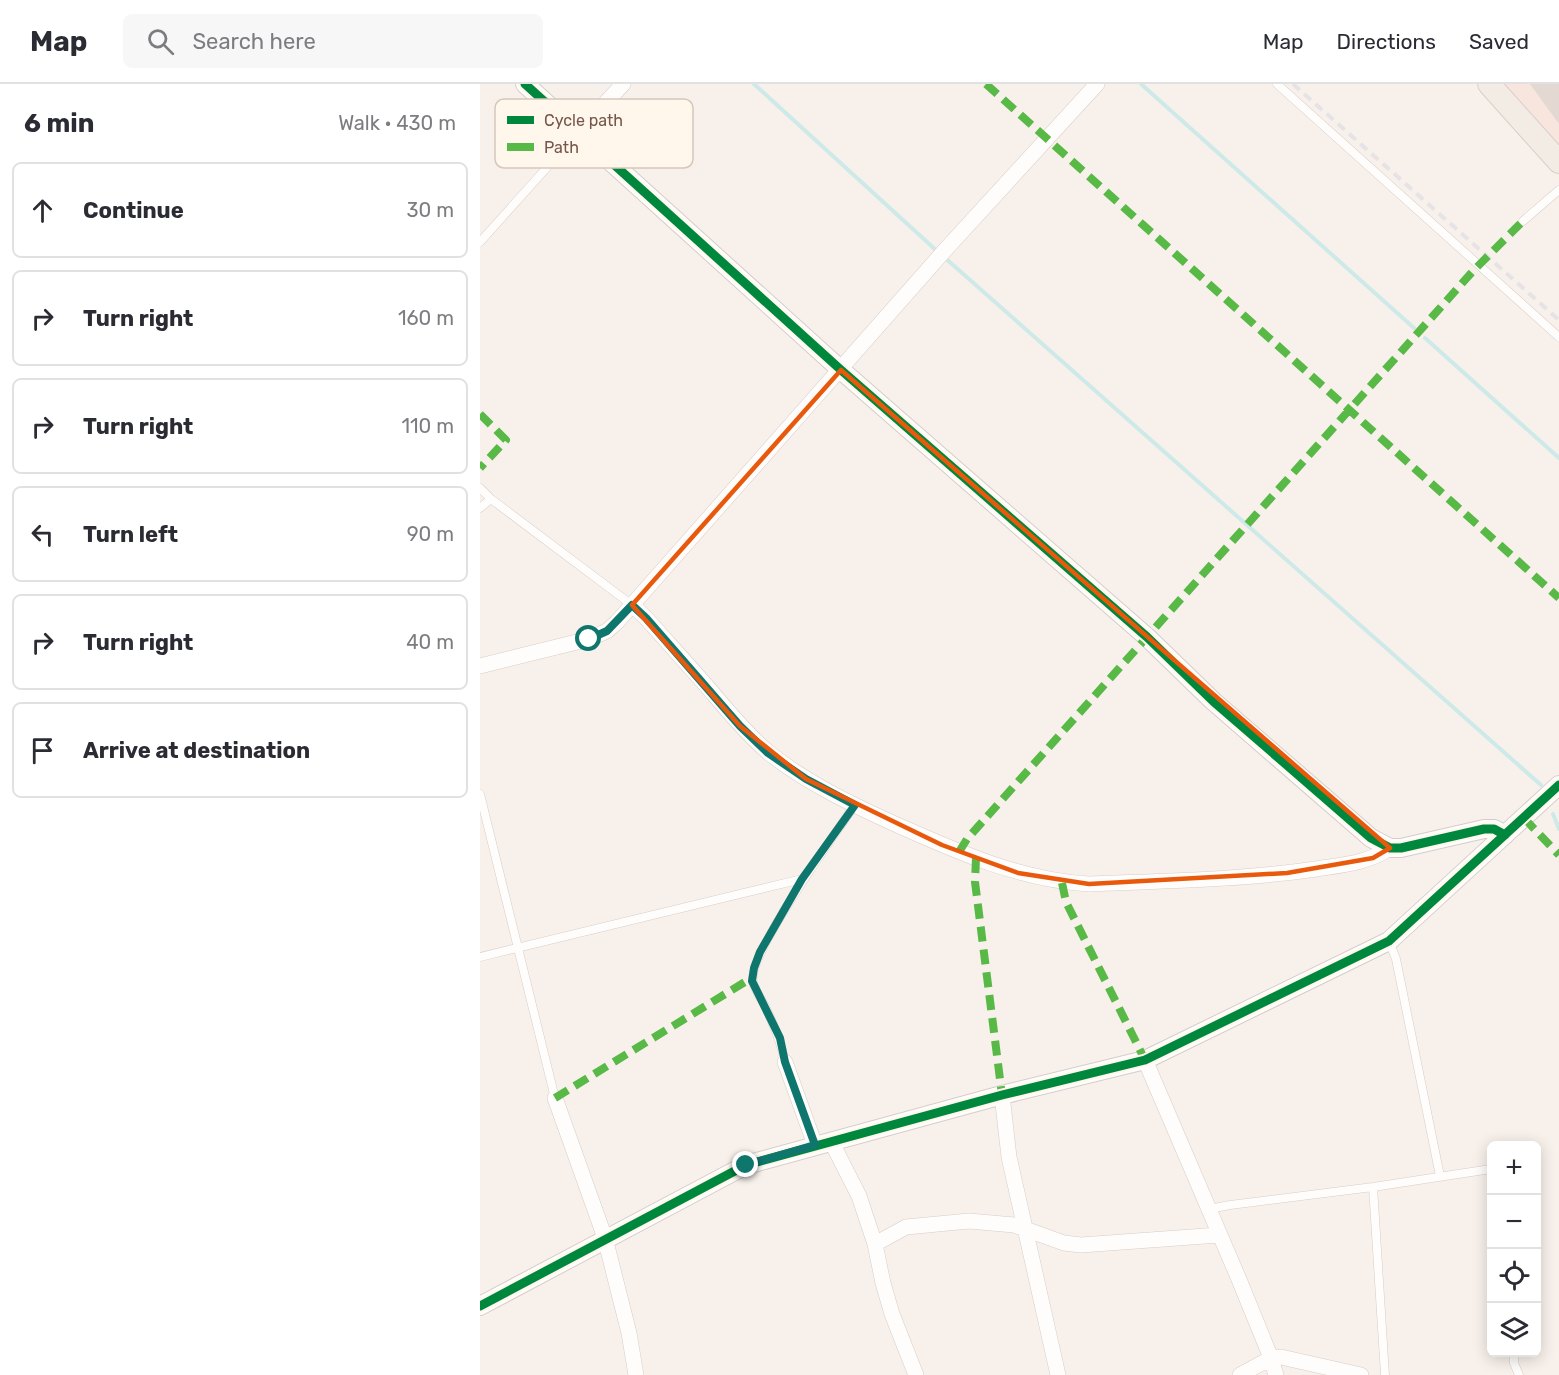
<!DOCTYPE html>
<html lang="en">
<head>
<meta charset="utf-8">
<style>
	body { margin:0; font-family:Rubik,sans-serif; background:#f7f7f7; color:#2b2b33 }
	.controls { position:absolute; right:18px; bottom:18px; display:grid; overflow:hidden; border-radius:9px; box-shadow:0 3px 15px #0003 }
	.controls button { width:54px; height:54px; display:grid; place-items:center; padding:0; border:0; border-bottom:2px solid #e1e1e2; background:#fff; color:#2b2b33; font:30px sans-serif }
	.stop { position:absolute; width:18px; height:18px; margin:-14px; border:4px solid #0f766e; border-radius:50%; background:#fff }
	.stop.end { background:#0f766e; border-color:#fff; box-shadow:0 2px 6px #0008 }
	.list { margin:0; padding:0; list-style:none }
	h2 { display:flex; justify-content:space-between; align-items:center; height:78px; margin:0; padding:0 24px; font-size:26px }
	h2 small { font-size:20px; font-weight:400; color:#7c7c81 }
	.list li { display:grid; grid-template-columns:39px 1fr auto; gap:18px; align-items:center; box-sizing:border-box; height:96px; margin:0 12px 12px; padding:0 12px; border:2px solid #e1e1e2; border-radius:9px }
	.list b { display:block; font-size:22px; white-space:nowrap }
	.list em { font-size:20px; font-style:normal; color:#7c7c81 }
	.icon { flex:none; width:33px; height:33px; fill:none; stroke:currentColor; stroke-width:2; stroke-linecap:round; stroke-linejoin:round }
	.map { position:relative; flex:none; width:1079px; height:1291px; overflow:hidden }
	header { display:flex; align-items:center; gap:36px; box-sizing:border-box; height:84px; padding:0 30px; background:#fff; border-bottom:2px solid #e1e1e2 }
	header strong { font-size:28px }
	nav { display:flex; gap:33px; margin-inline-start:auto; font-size:21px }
	.search { width:420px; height:54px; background:#f7f7f7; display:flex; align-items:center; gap:15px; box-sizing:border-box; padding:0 21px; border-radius:9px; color:#7c7c81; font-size:22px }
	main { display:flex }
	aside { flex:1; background:#fff }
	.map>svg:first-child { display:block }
</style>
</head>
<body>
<header>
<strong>Map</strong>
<div class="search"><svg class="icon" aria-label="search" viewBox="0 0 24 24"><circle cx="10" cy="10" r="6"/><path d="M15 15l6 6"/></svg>Search here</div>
<nav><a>Map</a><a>Directions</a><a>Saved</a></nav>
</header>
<main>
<aside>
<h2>6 min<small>Walk · 430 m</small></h2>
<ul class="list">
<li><svg class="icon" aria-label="ahead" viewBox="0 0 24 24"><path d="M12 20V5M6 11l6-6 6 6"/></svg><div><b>Continue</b></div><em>30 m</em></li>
<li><svg class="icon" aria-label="right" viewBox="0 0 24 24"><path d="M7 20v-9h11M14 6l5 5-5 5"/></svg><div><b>Turn right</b></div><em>160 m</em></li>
<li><svg class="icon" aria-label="right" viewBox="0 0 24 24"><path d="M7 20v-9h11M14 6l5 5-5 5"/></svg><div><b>Turn right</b></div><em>110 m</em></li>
<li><svg class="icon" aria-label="left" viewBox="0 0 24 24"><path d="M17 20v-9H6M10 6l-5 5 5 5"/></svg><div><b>Turn left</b></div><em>90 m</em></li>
<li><svg class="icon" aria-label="right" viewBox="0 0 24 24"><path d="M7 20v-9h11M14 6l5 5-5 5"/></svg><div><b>Turn right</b></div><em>40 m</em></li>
<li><svg class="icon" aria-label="arrive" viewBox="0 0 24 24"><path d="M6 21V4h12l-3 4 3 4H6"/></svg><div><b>Arrive at destination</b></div></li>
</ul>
</aside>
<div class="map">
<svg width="1079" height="1291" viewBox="0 0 1079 1291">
	<rect width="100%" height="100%" fill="#f8f1eb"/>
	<path fill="#f8e5de" d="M 1022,0 L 1079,0 L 1079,66 Z"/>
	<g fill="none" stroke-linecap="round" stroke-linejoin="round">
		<path stroke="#cde9e8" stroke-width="4" d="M 274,0 L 458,168
			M 661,0 L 934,244
			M 464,173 L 1061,701
			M 945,254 L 1079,374
			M 1073,730 L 1079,745"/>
	</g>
	<path fill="#e4d9d2" d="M 1050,0 L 1079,0 L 1079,40 Z"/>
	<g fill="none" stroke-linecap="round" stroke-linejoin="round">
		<g stroke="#d6cdc8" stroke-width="9">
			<path id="service" d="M 797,0 L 1079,253
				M 1043,137 L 1079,106
				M 0,158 L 98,49
				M 0,404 L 11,415 L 152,521
				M 0,424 L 11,415
				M 0,710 L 75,1014
				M 909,857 L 916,875 L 960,1092
				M 0,873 L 322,795
				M 305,978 C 301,958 294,941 285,922 C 281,915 275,906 273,898 C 267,872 356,748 375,721
				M 893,1103 L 905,1291
				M 729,1125 L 750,1121 L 893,1103 L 1011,1085
				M 1034,1268 L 1034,1279 L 1039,1291"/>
		</g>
		<g stroke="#d6cdc8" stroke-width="16">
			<path id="minor" d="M 99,48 L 143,0
				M 152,521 L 166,534 C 189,560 213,586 236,613 C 252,632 269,652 289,669 C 327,699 371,720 415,740 C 478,768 540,796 609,800 C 684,797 761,796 836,785 C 862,781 888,779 910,764
				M 0,582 L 109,555 L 127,547 L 137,538 L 466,165 L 617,0
				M 665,976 L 758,1193 L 791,1274 L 796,1291
				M 305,978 L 335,1061
				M 522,1011 L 529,1073 L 578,1291
				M 75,1014 L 125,1154 L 149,1249 L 156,1291
				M 351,1057 L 379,1112 L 395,1160 L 403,1199 L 412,1230 L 436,1291
				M 395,1160 L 426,1143 L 489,1137 L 534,1141 L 584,1159 L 601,1161 L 739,1151
				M 760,1291 L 791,1274 L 801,1273 L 881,1291"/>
		</g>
		<g stroke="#d6cdc8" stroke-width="20">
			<path id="tertiary" d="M 45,0 L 361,286 L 667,553 L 733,617 L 891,754 L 910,764 L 921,764 L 1004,745 L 1014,745 L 1025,751
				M 0,1222 L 266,1081 L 522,1011 L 665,976 L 909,857 L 1079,701"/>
		</g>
		<g stroke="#d9cec9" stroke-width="24">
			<path id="primary" d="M 1009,0 L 1079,78"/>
		</g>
		<use href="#service" stroke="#fefdfc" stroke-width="8"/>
		<use href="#minor" stroke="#fefdfc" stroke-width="15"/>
		<use href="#tertiary" stroke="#fefdfc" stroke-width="18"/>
		<use href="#primary" stroke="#f3ece5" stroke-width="22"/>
		<path stroke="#e5e3e5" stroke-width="4" stroke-dasharray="9 6" stroke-linecap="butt" d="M 813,0 L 1079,236"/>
		<path stroke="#58b947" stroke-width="8" stroke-dasharray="15 8" stroke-linecap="butt" d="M 506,0 L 1079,514
			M 0,330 L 26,356 L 0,384
			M 1044,734 L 1079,771
			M 479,768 L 487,755 L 993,187 L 1043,137
			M 496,774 L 495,798 L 522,1011
			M 582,799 L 586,818 L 665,976
			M 75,1014 L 273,893"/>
		<g stroke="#fff6ec" stroke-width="13">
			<path id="cycleway" d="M 45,0 L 361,286 L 667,553 L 733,617 L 891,754 L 910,764 L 921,764 L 1004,745 L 1014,745 L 1025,751
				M 0,1222 L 266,1081 L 522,1011 L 665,976 L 909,857 L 1079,701"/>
		</g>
		<use href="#cycleway" stroke="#00873e" stroke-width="9"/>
	</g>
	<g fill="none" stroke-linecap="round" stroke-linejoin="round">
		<path stroke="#0f766e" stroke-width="8" d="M 109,555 L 127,547 L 152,521 L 166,534 L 260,642 L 288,669 L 326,695 L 375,721 L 322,795 L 280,868 L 274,884 L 272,897 L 300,954 L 305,978 L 335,1061 L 266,1081"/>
	</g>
	<path fill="none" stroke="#e8590c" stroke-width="4.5" stroke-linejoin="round" d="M 361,286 L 910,764 L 893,774 L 807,789 L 609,800 L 538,789 L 462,761 L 326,695 L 260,642 L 152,521 Z"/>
	<rect x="15" y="15" width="198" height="69" rx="9" fill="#fff6ec" stroke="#d6c6bb" stroke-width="1.5"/>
	<rect x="27" y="32" width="27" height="8" fill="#00873e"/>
	<rect x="27" y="59" width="27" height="8" fill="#58b947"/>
	<g font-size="16" fill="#76554a">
		<text x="64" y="42">Cycle path</text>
		<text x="64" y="69">Path</text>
	</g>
</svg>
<div class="controls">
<button>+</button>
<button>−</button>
<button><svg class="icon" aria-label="locate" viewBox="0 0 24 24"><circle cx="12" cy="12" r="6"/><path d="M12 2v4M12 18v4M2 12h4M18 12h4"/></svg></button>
<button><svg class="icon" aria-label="layers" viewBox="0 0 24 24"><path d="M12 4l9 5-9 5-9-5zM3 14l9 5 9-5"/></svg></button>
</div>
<div class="stop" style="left:109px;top:555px"></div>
<div class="stop end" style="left:266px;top:1081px"></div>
</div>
</main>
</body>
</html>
